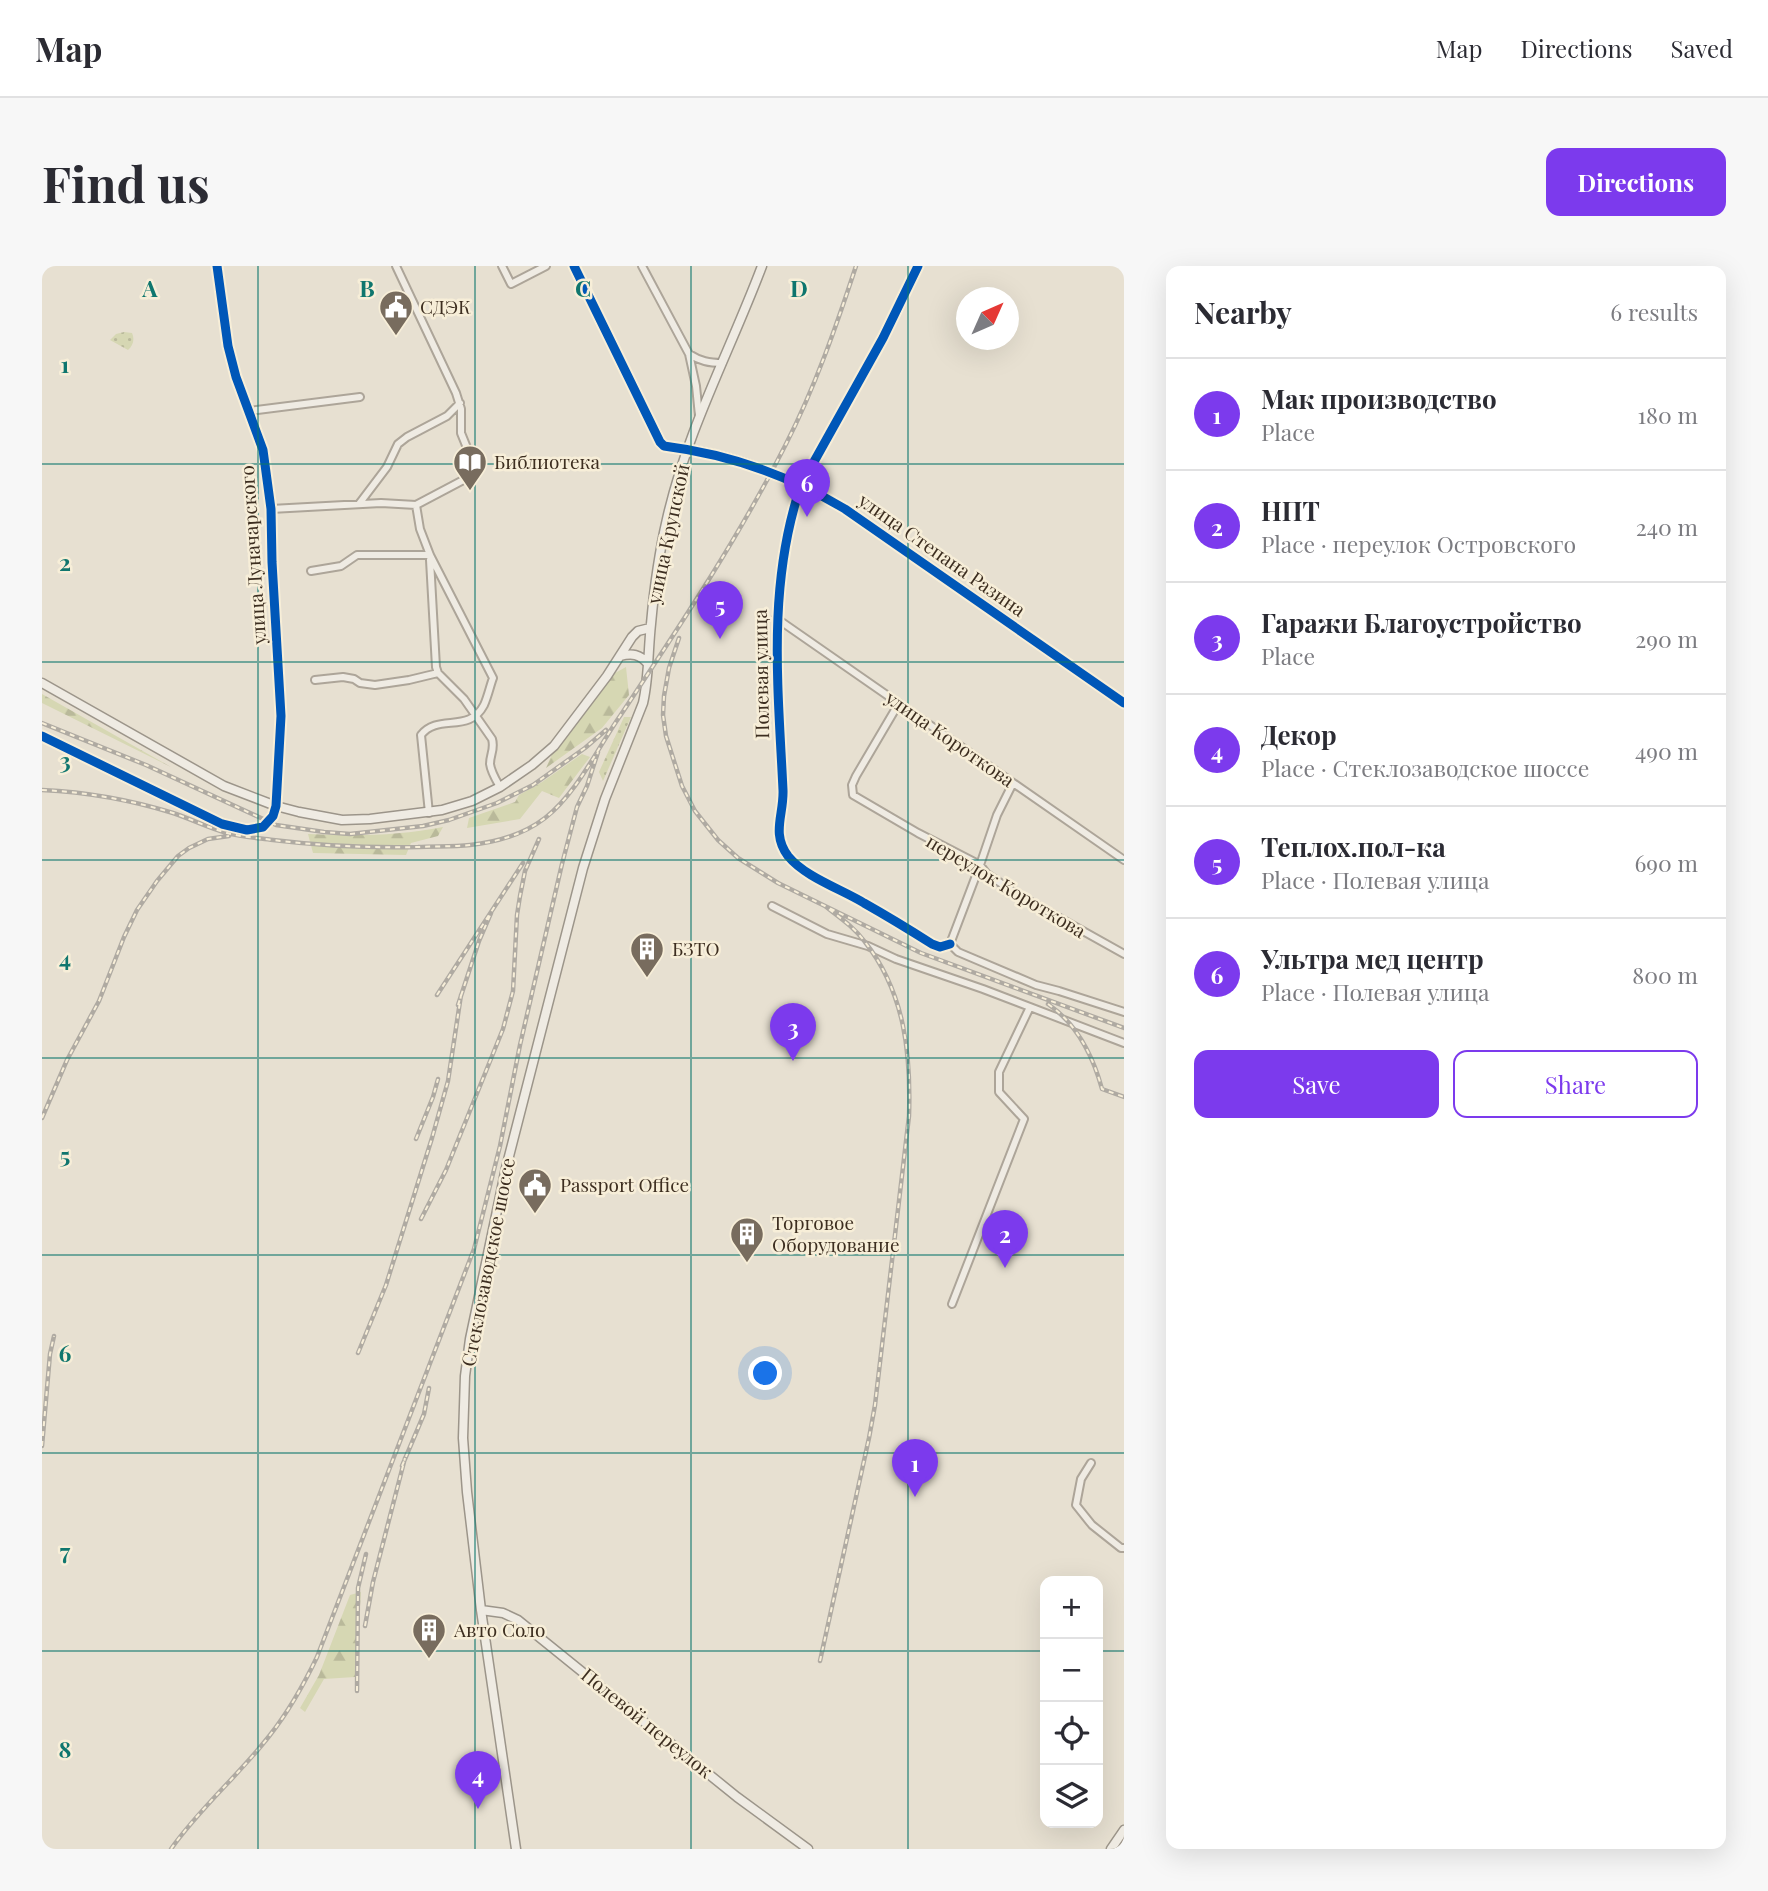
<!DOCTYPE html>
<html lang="en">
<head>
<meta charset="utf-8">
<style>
	body { margin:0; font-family:"Playfair Display",serif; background:#f7f7f7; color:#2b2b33 }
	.controls { position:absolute; right:21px; bottom:21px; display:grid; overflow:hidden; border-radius:14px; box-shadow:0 7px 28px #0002 }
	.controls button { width:63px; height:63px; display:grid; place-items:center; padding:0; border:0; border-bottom:2px solid #e1e1e2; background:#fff; color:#2b2b33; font:35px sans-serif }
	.compass { position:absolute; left:914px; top:21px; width:63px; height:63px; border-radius:50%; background:#fff; box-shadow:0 7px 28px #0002; rotate:45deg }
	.you { position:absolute; left:724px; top:1108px; width:24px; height:24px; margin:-18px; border:5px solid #fff; border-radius:50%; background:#1a73e8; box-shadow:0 0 0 10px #1a73e833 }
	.badge { display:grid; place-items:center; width:46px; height:46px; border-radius:50%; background:#7c3aed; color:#fff; font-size:23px; font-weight:700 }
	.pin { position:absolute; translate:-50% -58px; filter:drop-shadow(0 2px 4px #0008) }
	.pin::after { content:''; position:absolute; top:37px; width:24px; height:21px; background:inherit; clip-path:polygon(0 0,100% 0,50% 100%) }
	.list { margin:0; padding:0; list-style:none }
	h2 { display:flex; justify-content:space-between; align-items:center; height:91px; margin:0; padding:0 28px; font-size:30px }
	h2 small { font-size:23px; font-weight:400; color:#7c7c81 }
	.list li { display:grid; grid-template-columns:46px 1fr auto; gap:21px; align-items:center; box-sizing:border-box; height:112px; padding:0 28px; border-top:2px solid #e1e1e2 }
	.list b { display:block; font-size:26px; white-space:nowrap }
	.list p { margin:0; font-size:23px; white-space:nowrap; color:#7c7c81 }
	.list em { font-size:23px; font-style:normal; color:#7c7c81 }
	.actions { display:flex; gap:14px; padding:21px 28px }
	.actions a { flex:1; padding:16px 0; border:2px solid #7c3aed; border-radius:14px; text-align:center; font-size:24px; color:#7c3aed }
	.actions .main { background:#7c3aed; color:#fff }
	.icon { flex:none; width:38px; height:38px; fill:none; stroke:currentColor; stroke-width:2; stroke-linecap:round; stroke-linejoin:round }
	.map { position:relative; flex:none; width:1082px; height:1583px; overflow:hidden; border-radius:14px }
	header { display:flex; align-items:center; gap:42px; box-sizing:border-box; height:98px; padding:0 35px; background:#fff; border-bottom:2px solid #e1e1e2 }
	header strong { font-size:33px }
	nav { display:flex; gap:38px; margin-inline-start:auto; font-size:24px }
	.intro { display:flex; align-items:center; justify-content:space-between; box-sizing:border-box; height:168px; padding:0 42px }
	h1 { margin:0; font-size:49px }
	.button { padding:18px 32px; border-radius:14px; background:#7c3aed; color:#fff; font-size:24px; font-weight:700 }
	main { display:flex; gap:42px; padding:0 42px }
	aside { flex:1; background:#fff; border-radius:14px; box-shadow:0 7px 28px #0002 }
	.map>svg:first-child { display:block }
</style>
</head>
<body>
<header>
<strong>Map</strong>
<nav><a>Map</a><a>Directions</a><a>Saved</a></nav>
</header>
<div class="intro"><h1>Find us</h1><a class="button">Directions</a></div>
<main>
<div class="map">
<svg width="1082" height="1583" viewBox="0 0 1082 1583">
	<defs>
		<pattern id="green-dots" width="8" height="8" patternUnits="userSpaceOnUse" patternTransform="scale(1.75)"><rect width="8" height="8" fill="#d6d7b3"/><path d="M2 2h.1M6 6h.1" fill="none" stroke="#b9b99a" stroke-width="1.8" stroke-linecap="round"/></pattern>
		<pattern id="forest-firs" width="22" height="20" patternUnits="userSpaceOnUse" patternTransform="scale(1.75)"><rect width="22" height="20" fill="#d6d7b3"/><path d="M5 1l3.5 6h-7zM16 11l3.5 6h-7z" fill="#b9b99a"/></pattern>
	</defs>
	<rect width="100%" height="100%" fill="#e7e0d1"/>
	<path fill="url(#green-dots)" d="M 82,66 L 90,67 C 93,73 91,80 86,84 L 68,74 L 74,68 Z
		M 582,451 L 589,451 L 561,515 L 557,506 Z"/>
	<path fill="url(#forest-firs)" d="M 584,401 L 587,429 L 560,462 L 504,502 L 511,486 L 519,479 L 573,407 Z
		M 0,428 L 129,501 L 0,437 Z
		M 540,488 L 548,491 L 517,532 L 500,525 L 478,553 L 425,562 L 427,552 L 473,536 L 477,529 L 500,516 Z
		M 401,561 L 396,570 L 369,577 L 364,589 L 271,587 L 266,568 C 311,570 357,570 401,561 Z
		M 319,1326 L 313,1411 L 282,1413 L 263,1446 L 258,1442 L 277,1409 L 308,1329 Z"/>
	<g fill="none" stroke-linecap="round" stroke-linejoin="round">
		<g stroke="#ada599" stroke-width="10">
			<path id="street" d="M 460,0 L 469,18 L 504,0
				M 532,0 L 618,176 L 622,180 L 644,183
				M 600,0 L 647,88 L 654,120 L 657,150
				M 876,0 L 841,72 L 759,219 C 725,319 736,420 741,524 C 742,549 729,567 746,590 C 763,611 799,623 822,637 C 845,650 868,664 890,678 L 898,681 L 908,678
				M 647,88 C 658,95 667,97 680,97
				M 207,145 L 318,131
				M 317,238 L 345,201 L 356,178 L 365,171 L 405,150 L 418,137
				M 374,239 L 378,263 L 388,289 L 451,412 C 448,420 446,430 442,439 C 427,468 396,447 379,469 L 387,547
				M 229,243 L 339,237 L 374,239 L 427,211 L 434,204 L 419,167 L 419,143 L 414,127 L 354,0
				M 388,294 L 394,401 L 396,407
				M 269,305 L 299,300 L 315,289 L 388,289
				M 734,352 L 1082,594
				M 396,407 L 422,433 L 450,473 C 453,483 448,488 448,498 C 449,506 454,514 458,521
				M 273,414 L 301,411 L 312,413 L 318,417 L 333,419 L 367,414 L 396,407
				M 857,437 L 814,510 L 810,519 L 811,529 L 876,567 L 938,599 L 945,608 L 975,628 L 1082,688
				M 0,470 L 180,558 L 205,564 L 221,561 L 231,550 L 234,540 L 239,450 L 230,296 L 229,243 L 221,184 L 194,111 L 186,80 L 175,0
				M 730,640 L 785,668 L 826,680 L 854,693 L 941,723 L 1082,777
				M 908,678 L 916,686 L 994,719 L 1017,725 L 1082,746
				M 908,678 L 938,599 L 955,549 L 971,517
				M 910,1038 L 982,853 L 957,826 L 957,806 L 988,741
				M 1049,1197 L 1039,1213 L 1034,1239 L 1050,1259 L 1079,1282 L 1082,1282"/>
		</g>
		<g stroke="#9c958a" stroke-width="11">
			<path id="secondary" d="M 644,183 C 700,192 755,214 803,243 L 1082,437
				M 578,390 C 590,387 598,388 606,398
				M 0,417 L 182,520 L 234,540 L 257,546 L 300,554 L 328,553 L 400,544 L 430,535 L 458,521 L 490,499 L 512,480 L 565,410 L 590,371 L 596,365 L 608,362
				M 439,1344 L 461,1347 L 476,1354 L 695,1531 L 766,1583
				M 474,1583 L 439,1344 L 425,1226 L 421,1172 L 423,1110 L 428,1073 L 464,902 L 541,602 L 563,533 L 601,437 C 607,411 606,385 609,358 C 612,324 617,287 625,253 C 645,164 688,85 720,0
				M 1069,1583 L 1082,1564"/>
		</g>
		<use href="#street" stroke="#efebe3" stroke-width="6"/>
		<use href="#secondary" stroke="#efebe3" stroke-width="8"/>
		<g stroke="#afaaa2" stroke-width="4.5">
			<path id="rail" d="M 637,372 L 627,402 L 622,430 L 621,449 L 624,470 L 640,520 L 653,545 L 676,574 L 696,592 L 736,617 L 879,687 L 1082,762
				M 0,457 L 104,499 L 234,559 L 282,566 L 308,568 L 381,560 L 407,554 L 455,537 L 491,519 L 543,482 L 564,464
				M 0,524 C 43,526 89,534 131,547 C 149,553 167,562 185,567 C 200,571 216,572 231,574 C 280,580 327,582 376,581 C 393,580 411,581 428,579 C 455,576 481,569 503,552 C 535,527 555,483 578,450 C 637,361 696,273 744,178 C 773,121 794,61 814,0
				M 395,729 L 481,597
				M 1006,738 C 1035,758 1051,790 1060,823 L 1082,831
				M 416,739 L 437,675 L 449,647
				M 0,852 L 25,794 L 57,735 L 82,671 L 95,644 L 115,615 L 136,590 L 147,582 L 166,573 L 187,570
				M 374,873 L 391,831 L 396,813
				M 379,953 L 404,904 L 461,763 L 471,725 L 475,649 L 478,630 L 483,605 L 497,573
				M 316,1087 L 344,1019 L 390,872 L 406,815 L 419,729
				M 0,1180 L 8,1088 L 12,1070
				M 360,1200 L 382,1148 L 387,1122
				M 323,1360 L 331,1316 L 363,1192
				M 778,1395 L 827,1172 L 833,1139 L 867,850 C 869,788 863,727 823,676 C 812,661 797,651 783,640
				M 315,1425 L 316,1322 L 324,1288
				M 129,1583 C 158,1542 197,1509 228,1469 C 247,1445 262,1418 275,1391 L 432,983 L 458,880 L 478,779 L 520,598 L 535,541 L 545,520 L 556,486"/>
		</g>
		<use href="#rail" stroke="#f7eed8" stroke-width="2" stroke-dasharray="5" stroke-linecap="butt"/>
		<g stroke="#f7eed8" stroke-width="13">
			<path id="cycleway" d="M 532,0 L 618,176 L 622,180 C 686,188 748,210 803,243 L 1082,437
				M 876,0 L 841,72 L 759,219 C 725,319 736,420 741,524 C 742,549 729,567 746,590 C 763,611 799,623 822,637 C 845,650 868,664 890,678 L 898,681 L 908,678
				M 0,470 L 180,558 L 205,564 L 221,561 L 231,550 L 234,540 L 239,450 L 230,296 L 229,243 L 221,184 L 194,111 L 186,80 L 175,0"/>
		</g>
		<use href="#cycleway" stroke="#0057b8" stroke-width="9"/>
	</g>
	<path fill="none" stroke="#0f766e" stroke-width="2" stroke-opacity="0.55" d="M 216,0 L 216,1583M 433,0 L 433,1583M 649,0 L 649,1583M 866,0 L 866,1583M 0,198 L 1082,198M 0,396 L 1082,396M 0,594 L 1082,594M 0,792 L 1082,792M 0,989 L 1082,989M 0,1187 L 1082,1187M 0,1385 L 1003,1385M 1056,1385 L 1082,1385"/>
	<defs>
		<g id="civic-pin" transform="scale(1.75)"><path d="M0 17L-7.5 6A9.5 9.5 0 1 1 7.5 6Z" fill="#786c5e" stroke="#f7eed8"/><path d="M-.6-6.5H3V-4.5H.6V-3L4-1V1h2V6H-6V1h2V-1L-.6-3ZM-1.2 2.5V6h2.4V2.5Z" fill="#fff"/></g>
		<g id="library-pin" transform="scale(1.75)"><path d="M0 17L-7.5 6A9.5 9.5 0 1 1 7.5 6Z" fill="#786c5e" stroke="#f7eed8"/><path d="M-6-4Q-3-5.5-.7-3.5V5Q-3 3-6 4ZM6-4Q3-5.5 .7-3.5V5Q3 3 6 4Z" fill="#fff"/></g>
		<g id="building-pin" transform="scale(1.75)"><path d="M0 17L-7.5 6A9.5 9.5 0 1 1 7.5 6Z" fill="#786c5e" stroke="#f7eed8"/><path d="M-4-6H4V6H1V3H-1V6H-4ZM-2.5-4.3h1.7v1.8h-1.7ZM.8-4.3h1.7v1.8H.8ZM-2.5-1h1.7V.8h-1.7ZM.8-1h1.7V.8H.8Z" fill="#fff"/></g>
	</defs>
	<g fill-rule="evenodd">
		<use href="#civic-pin" x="354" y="41"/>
		<use href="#library-pin" x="428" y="196"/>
		<use href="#building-pin" x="605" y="683"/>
		<use href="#civic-pin" x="493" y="919"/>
		<use href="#building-pin" x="705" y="968"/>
		<use href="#building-pin" x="387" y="1364"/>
	</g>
	<g text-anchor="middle" stroke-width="5" stroke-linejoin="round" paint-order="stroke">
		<g font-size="19" fill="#3d2e20" stroke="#f7eed8" text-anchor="start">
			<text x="378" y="48">СДЭК</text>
			<text x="452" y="203">Библиотека</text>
			<text x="630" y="690">БЗТО</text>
			<text x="518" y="926">Passport Office</text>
			<text x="730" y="964">Торговое<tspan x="730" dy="22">Оборудование</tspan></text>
			<text x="412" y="1371">Авто Соло</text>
		</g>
		<g font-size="19" fill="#3d2e20" stroke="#f7eed8">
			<text transform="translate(626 268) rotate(-78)" y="7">улица Крупской</text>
			<text transform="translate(211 289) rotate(-94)" y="7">улица Луначарского</text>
			<text transform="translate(900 289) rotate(35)" y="7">улица Степана Разина</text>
			<text transform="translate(719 408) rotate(-91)" y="7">Полевая улица</text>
			<text transform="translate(908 473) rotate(35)" y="7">улица Короткова</text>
			<text transform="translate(964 620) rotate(31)" y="7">переулок Короткова</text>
			<text transform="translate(446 996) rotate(-79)" y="7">Стеклозаводское шоссе</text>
			<text transform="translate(605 1457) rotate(39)" y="7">Полевой переулок</text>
		</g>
	</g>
	<g font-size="23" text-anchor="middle" font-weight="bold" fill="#0f766e" stroke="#f7eed8" stroke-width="5" stroke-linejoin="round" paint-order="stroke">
		<text x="108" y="31">A</text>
		<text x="325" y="31">B</text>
		<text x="541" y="31">C</text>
		<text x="757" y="31">D</text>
		<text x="23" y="107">1</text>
		<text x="23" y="305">2</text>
		<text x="23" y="503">3</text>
		<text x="23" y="701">4</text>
		<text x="23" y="898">5</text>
		<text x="23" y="1096">6</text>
		<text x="23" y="1294">7</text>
		<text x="23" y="1492">8</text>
	</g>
</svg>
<div class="controls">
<button>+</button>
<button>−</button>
<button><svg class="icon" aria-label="locate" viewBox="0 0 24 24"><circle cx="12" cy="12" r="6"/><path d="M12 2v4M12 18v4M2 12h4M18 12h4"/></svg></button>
<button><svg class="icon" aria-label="layers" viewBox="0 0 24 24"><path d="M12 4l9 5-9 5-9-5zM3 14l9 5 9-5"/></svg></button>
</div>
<svg class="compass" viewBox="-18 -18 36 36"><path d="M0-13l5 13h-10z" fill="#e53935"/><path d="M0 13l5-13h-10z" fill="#7c7c81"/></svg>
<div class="you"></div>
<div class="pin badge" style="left:873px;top:1231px">1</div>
<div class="pin badge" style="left:963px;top:1002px">2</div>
<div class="pin badge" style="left:751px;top:795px">3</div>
<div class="pin badge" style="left:436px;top:1543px">4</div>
<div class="pin badge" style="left:678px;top:373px">5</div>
<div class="pin badge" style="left:765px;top:251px">6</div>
</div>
<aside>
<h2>Nearby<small>6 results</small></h2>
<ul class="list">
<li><span class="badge">1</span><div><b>Мак производство</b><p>Place</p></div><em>180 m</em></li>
<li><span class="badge">2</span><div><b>НПТ</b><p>Place · переулок Островского</p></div><em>240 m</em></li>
<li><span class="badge">3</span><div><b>Гаражи Благоустройство</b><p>Place</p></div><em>290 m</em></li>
<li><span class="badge">4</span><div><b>Декор</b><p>Place · Стеклозаводское шоссе</p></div><em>490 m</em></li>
<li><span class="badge">5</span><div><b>Теплох.пол-ка</b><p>Place · Полевая улица</p></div><em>690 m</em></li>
<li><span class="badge">6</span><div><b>Ультра мед центр</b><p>Place · Полевая улица</p></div><em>800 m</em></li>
</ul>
<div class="actions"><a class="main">Save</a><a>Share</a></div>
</aside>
</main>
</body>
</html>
